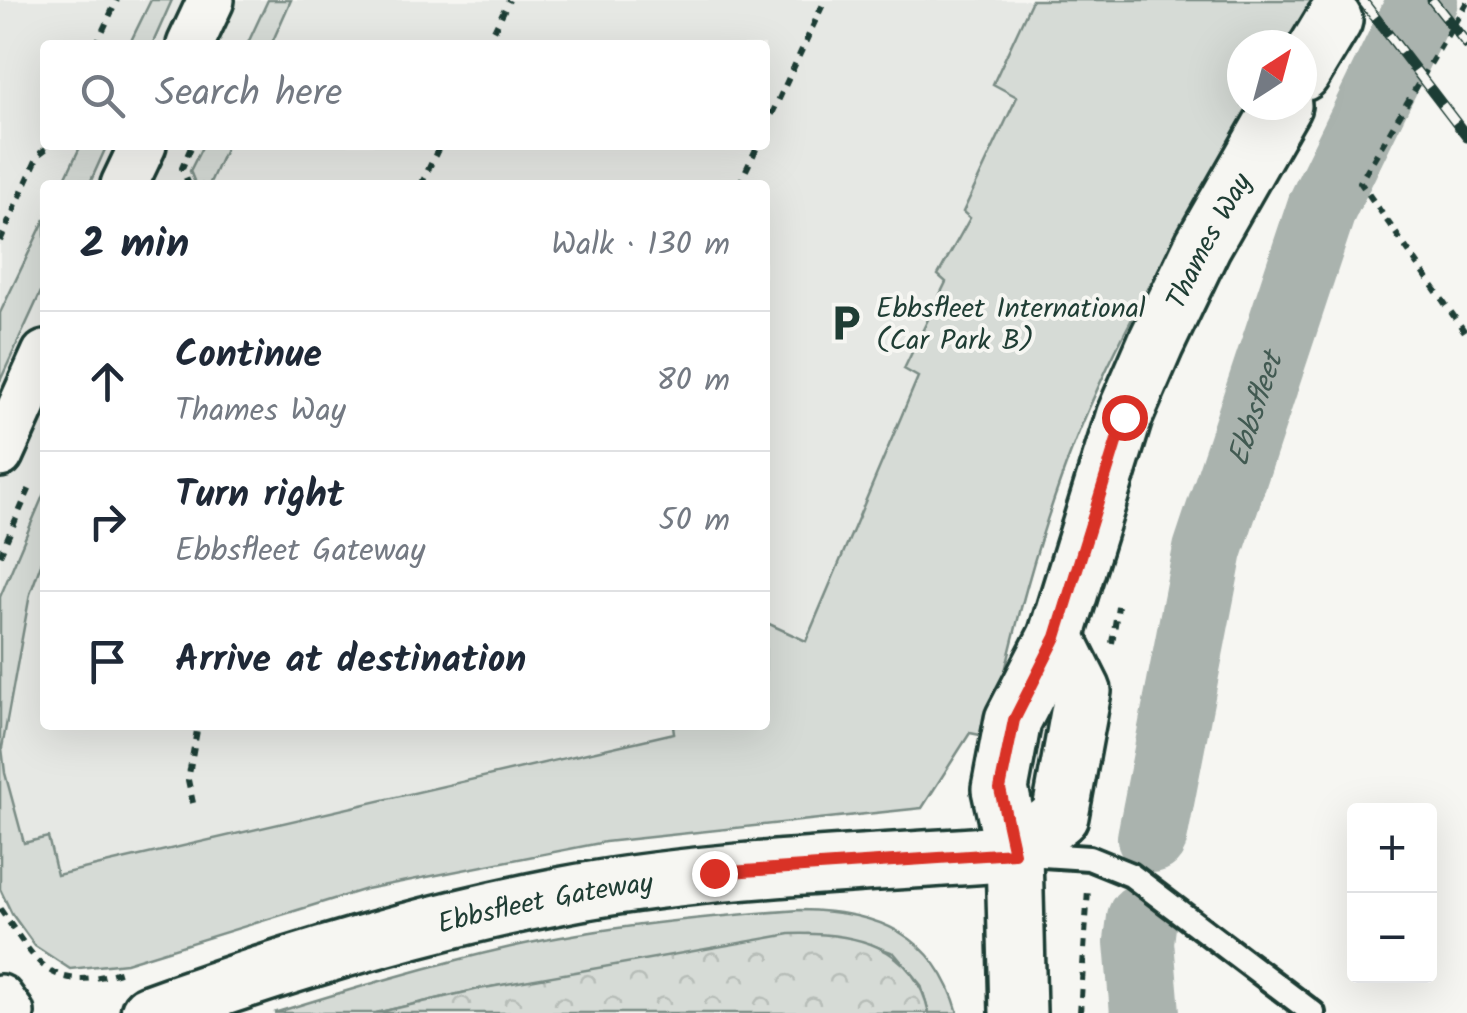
<!DOCTYPE html>
<html lang="en">
<head>
<meta charset="utf-8">
<style>
	body { margin:0; font-family:Kalam,sans-serif; background:#f6f6f7; color:#1f2937 }
	.controls { position:absolute; right:30px; bottom:30px; display:grid; overflow:hidden; border-radius:10px; box-shadow:0 10px 40px #0002 }
	.controls button { width:90px; height:90px; display:grid; place-items:center; padding:0; border:0; border-bottom:2px solid #e0e1e3; background:#fff; color:#1f2937; font:50px sans-serif }
	.compass { position:absolute; left:1227px; top:30px; width:90px; height:90px; border-radius:50%; background:#fff; box-shadow:0 10px 40px #0002; rotate:36deg }
	.stop { position:absolute; width:30px; height:30px; margin:-22px; border:8px solid #d93025; border-radius:50%; background:#fff }
	.stop.end { background:#d93025; border-color:#fff; box-shadow:0 2px 10px #0008 }
	.list { margin:0; padding:0; list-style:none }
	h2 { display:flex; justify-content:space-between; align-items:center; height:130px; margin:0; padding:0 40px; font-size:42px }
	h2 small { font-size:32px; font-weight:400; color:#747a83 }
	.list li { display:grid; grid-template-columns:65px 1fr auto; gap:30px; align-items:center; box-sizing:border-box; height:140px; padding:0 40px; border-top:2px solid #e0e1e3 }
	.list b { display:block; font-size:38px; white-space:nowrap }
	.list p { margin:0; font-size:32px; white-space:nowrap; color:#747a83 }
	.list em { font-size:32px; font-style:normal; color:#747a83 }
	.icon { flex:none; width:55px; height:55px; fill:none; stroke:currentColor; stroke-width:2; stroke-linecap:round; stroke-linejoin:round }
	.map { position:relative; flex:none; width:1467px; height:1013px; overflow:hidden }
	.search { position:absolute; background:#fff; box-shadow:0 10px 40px #0002; left:40px; top:40px; width:730px; height:110px; display:flex; align-items:center; gap:25px; box-sizing:border-box; padding:0 35px; border-radius:10px; color:#747a83; font-size:38px }
	.panel { position:absolute; background:#fff; box-shadow:0 10px 40px #0002; left:40px; top:180px; width:730px; height:550px; border-radius:10px }
	.map>svg:first-child { display:block }
</style>
</head>
<body>
<div class="map">
<svg width="1467" height="1013" viewBox="0 0 1467 1013">
	<defs>
		<pattern id="forest-crowns" width="20" height="18" patternUnits="userSpaceOnUse" patternTransform="scale(2.5)"><rect width="20" height="18" fill="#d6dbd6"/><path d="M2 6a3 3 0 1 1 6 0M12 15a3 3 0 1 1 6 0" fill="none" stroke="#b7bdb8"/></pattern>
	</defs>
	<rect width="100%" height="100%" fill="#f6f6f2"/>
	<filter id="ink" filterUnits="userSpaceOnUse"><feTurbulence type="fractalNoise" baseFrequency=".01" numOctaves="2"/><feDisplacementMap in="SourceGraphic" scale="20" xChannelSelector="R" yChannelSelector="G"/><feConvolveMatrix kernelMatrix="1 2 1 2 8 2 1 2 1" color-interpolation-filters="sRGB"/></filter>
	<g filter="url(#ink)">
		<path fill="#e6e8e4" fill-rule="evenodd" d="M 0,0 L 1130,0 L 852,711 L 57,875 L 48,838 L 24,844 L 0,786 ZM 45,45 L 765,45 L 765,145 L 45,145 ZM 45,185 L 765,185 L 765,725 L 45,725 Z"/>
		<path fill="#d6dbd6" stroke="#7a8c85" stroke-width="2.5" d="M 151,0 L 172,0 L 152,45 L 129,45 Z
			M 268,0 L 291,0 L 271,45 L 247,45 Z
			M 1032,0 L 1317,0 L 1291,45 L 1242,45 L 1242,105 L 1256,105 C 1191,214 1123,321 1076,439 C 1038,535 1012,636 990,737 L 970,733 L 922,808 L 605,842 L 366,889 L 126,963 L 70,969 L 35,946 L 12,914 L 0,889 L 0,597 L 45,491 L 45,553 L 30,594 L 2,748 L 5,773 L 24,843 L 48,837 L 57,875 L 674,733 L 673,725 L 765,725 L 765,622 L 806,641 L 918,377 L 904,369 L 946,282 L 938,275 L 970,218 L 963,212 L 1017,97 L 993,84 Z
			M 81,145 L 107,145 L 89,185 L 62,185 Z
			M 203,145 L 227,145 L 209,185 L 195,183 L 190,171 Z
			M 45,219 L 45,283 L 0,381 L 0,313 Z
			M 800,910 C 877,911 936,934 958,1013 L 929,1013 L 921,985 L 894,953 L 866,943 L 808,934 L 479,989 L 376,1013 L 274,1013 C 352,989 431,965 511,947 C 606,926 703,917 800,910 Z"/>
		<path fill="url(#forest-crowns)" stroke="#7a8c85" stroke-width="2.5" d="M 790,934 C 853,932 914,944 929,1013 L 376,1013 L 479,989 Z"/>
		<g fill="none" stroke-linecap="round" stroke-linejoin="round">
			<g stroke="#aab3ae" stroke-width="70">
				<path id="s1" d="M 1152,838 L 1208,550 L 1322,207 L 1423,0"/>
				<path d="M 1142,918 L 1139,942 L 1145,1013"/>
			</g>
			<g stroke="#1f3d34" stroke-width="30">
				<path id="lane" d="M 1027,854 L 1089,858 L 1131,875 L 1313,1013"/>
			</g>
			<g stroke="#1f3d34" stroke-width="52">
				<path id="street" d="M 190,45 L 211,0
					M 124,185 L 143,145
					M 0,454 L 45,354
					M 0,998 L 11,1013"/>
			</g>
			<g stroke="#1f3d34" stroke-width="62">
				<g id="primary">
					<path d="M 1302,73 L 1334,20"/>
					<path d="M 1014,853 L 1060,816 L 1083,691 L 1056,637"/>
					<path id="s2" d="M 149,1013 C 282,965 420,923 559,896 C 709,867 862,865 1014,853"/>
					<path id="s3" d="M 1018,1013 L 1014,853 L 1000,789 L 1013,720 L 1056,637 L 1124,417 L 1156,343 L 1203,245 L 1283,105"/>
				</g>
			</g>
			<path stroke="#1f3d34" stroke-width="6" stroke-dasharray="8 8" stroke-linecap="butt" d="M 1467,2 L 1360,182 L 1467,335
				M 96,45 L 117,0
				M 487,45 L 509,0
				M 765,129 L 825,0
				M 189,185 L 182,168 L 192,145
				M 421,185 L 440,145
				M 739,185 L 758,145
				M 0,241 L 39,154 L 51,145
				M 0,555 L 32,483
				M 1112,643 L 1118,606
				M 505,725 L 505,728
				M 193,803 L 188,780 L 198,725
				M 0,909 C 39,965 50,995 126,970
				M 1080,1013 L 1088,889"/>
			<use href="#lane" stroke="#f6f6f2" stroke-width="22"/>
			<use href="#street" stroke="#f6f6f2" stroke-width="45"/>
			<use href="#primary" stroke="#f6f6f2" stroke-width="55"/>
			<g stroke="#1f3d34" stroke-width="11">
				<path id="rail" d="M 1362,0 L 1467,137
					M 1432,0 L 1467,44"/>
			</g>
			<use href="#rail" stroke="#f6f6f2" stroke-width="8" stroke-dasharray="22" stroke-linecap="butt"/>
		</g>
	</g>
	<g fill="none" stroke-linecap="round" stroke-linejoin="round" filter="url(#ink)">
		<path stroke="#d93025" stroke-width="12" d="M 714,873 L 1014,853 L 1000,789 L 1014,720 L 1056,637 L 1124,417"/>
	</g>
	<defs>
		<g id="parking-bare" transform="scale(3)"><path d="M-3.5-5.5H1a3.5 3.5 0 0 1 0 7H-1V5.5H-3.5ZM-1-3.4V-.6H.8a1.4 1.4 0 0 0 0-2.8Z" fill="#1f3d34" stroke="#f6f6f2" stroke-width="2.5" paint-order="stroke"/></g>
	</defs>
	<g fill-rule="evenodd">
		<use href="#parking-bare" x="846" y="323"/>
	</g>
	<g text-anchor="middle" stroke-width="8" stroke-linejoin="round" paint-order="stroke">
		<g font-size="28" fill="#1f3d34" stroke="#f6f6f2">
			<text dy="10" stroke="none"><textPath href="#s3" startOffset="815">Thames Way</textPath></text>
			<text dy="10" stroke="none"><textPath href="#s2" startOffset="412">Ebbsfleet Gateway</textPath></text>
		</g>
		<g font-size="28" fill="#1f3d34" stroke="#f6f6f2" text-anchor="start">
			<text x="876" y="317">Ebbsfleet International<tspan x="876" dy="32">(Car Park B)</tspan></text>
		</g>
		<g font-size="30" font-style="italic" fill="#425a52" stroke="#f6f6f2">
			<text dy="10" stroke="none"><textPath href="#s1" startOffset="442">Ebbsfleet</textPath></text>
		</g>
	</g>
</svg>
<div class="controls">
<button>+</button>
<button>−</button>
</div>
<svg class="compass" viewBox="-18 -18 36 36"><path d="M0-13l5 13h-10z" fill="#e53935"/><path d="M0 13l5-13h-10z" fill="#747a83"/></svg>
<div class="stop" style="left:1124px;top:417px"></div>
<div class="stop end" style="left:714px;top:873px"></div>
<div class="search"><svg class="icon" aria-label="search" viewBox="0 0 24 24"><circle cx="10" cy="10" r="6"/><path d="M15 15l6 6"/></svg>Search here</div>
<section class="panel">
<h2>2 min<small>Walk · 130 m</small></h2>
<ul class="list">
<li><svg class="icon" aria-label="ahead" viewBox="0 0 24 24"><path d="M12 20V5M6 11l6-6 6 6"/></svg><div><b>Continue</b><p>Thames Way</p></div><em>80 m</em></li>
<li><svg class="icon" aria-label="right" viewBox="0 0 24 24"><path d="M7 20v-9h11M14 6l5 5-5 5"/></svg><div><b>Turn right</b><p>Ebbsfleet Gateway</p></div><em>50 m</em></li>
<li><svg class="icon" aria-label="arrive" viewBox="0 0 24 24"><path d="M6 21V4h12l-3 4 3 4H6"/></svg><div><b>Arrive at destination</b></div></li>
</ul>
</section>
</div>
</body>
</html>
